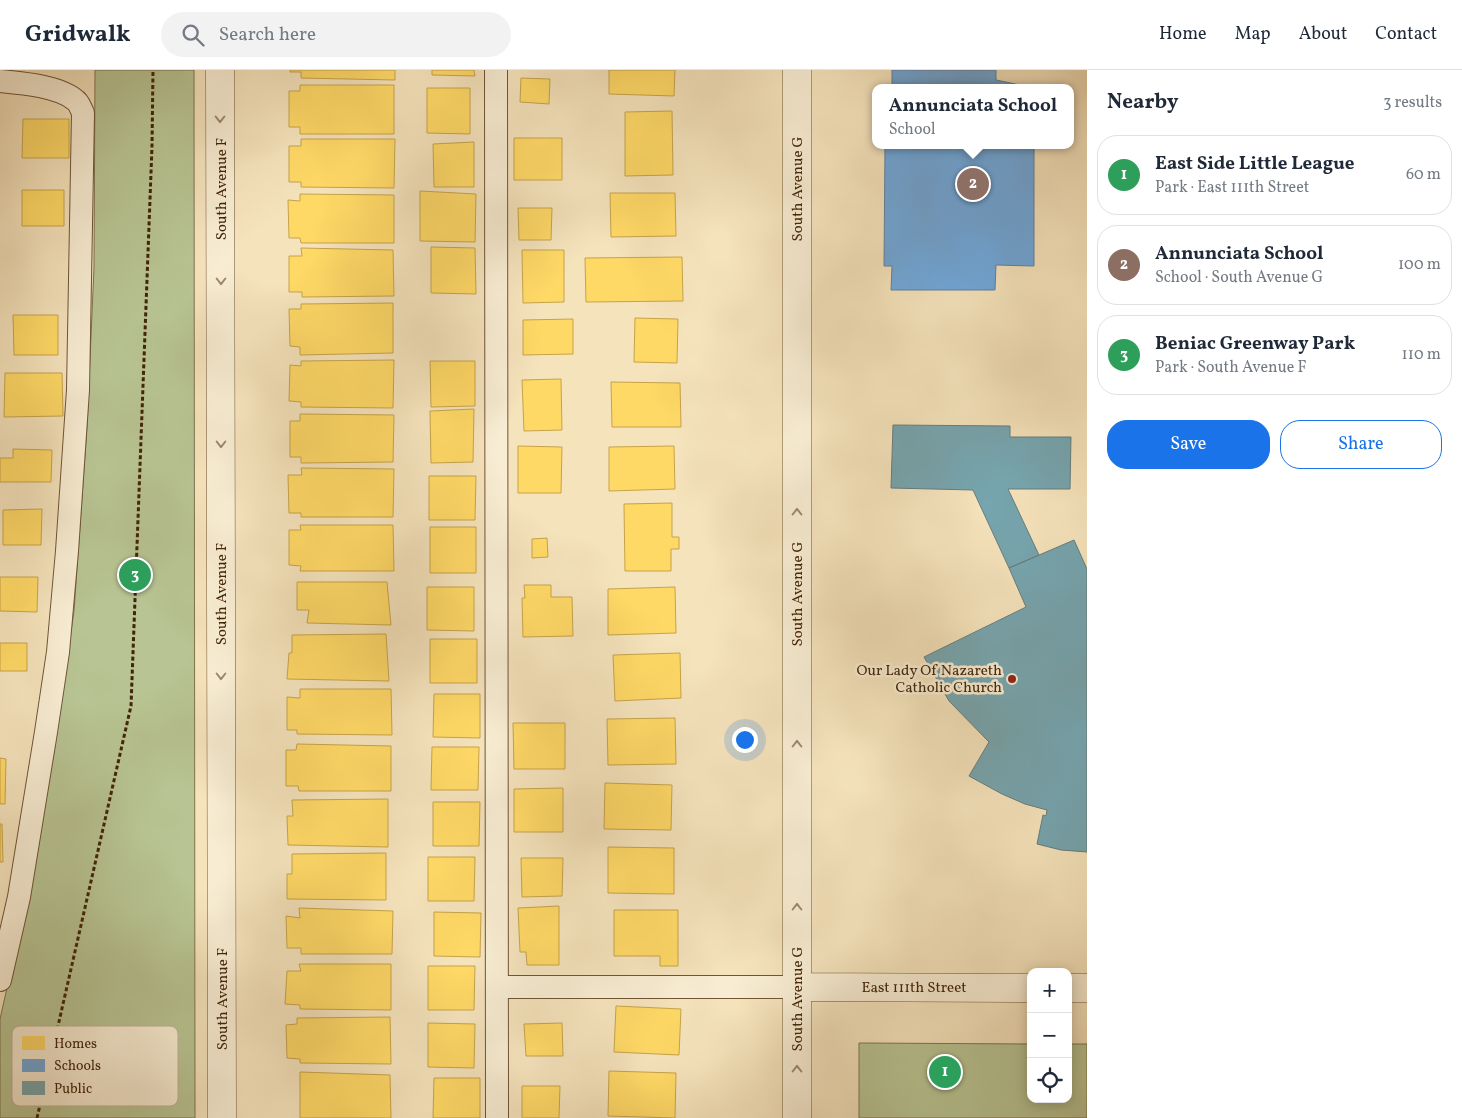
<!DOCTYPE html>
<html lang="en">
<head>
<meta charset="utf-8">
<style>
	body { margin:0; font-family:Vollkorn,serif; background:#f2f2f3; color:#1f2937 }
	.controls { position:absolute; right:15px; bottom:15px; display:grid; overflow:hidden; border-radius:10px; box-shadow:0 2px 12px #0003 }
	.controls button { width:45px; height:45px; display:grid; place-items:center; padding:0; border:0; border-bottom:1px solid #e0e1e3; background:#fff; color:#1f2937; font:25px sans-serif }
	.you { position:absolute; left:744px; top:669px; width:18px; height:18px; margin:-12px; border:4px solid #fff; border-radius:50%; background:#1a73e8; box-shadow:0 0 0 8px #1a73e833 }
	.badge { display:grid; place-items:center; width:32px; height:32px; border-radius:50%; background:#1a73e8; color:#fff; font-size:16px; font-weight:700 }
	.pin { position:absolute; translate:-50% -50%; border:2px solid #fff; box-shadow:0 1px 5px #0006 }
	.popup { position:absolute; left:872px; top:14px; width:202px; height:65px; box-sizing:border-box; display:grid; place-content:center; border-radius:10px; background:#fff; filter:drop-shadow(0 1px 4px #0005); font-size:16px; white-space:nowrap; color:#747a83 }
	.popup b { font-size:19px; color:#1f2937 }
	.popup::after { content:''; position:absolute; left:50%; top:100%; margin-left:-10px; border:10px solid transparent; border-top-color:#fff }
	.list { margin:0; padding:0; list-style:none }
	h2 { display:flex; justify-content:space-between; align-items:center; height:65px; margin:0; padding:0 20px; font-size:21px }
	h2 small { font-size:16px; font-weight:400; color:#747a83 }
	.list li { display:grid; grid-template-columns:32px 1fr auto; gap:15px; align-items:center; box-sizing:border-box; height:80px; margin:0 10px 10px; padding:0 10px; border:1px solid #e0e1e3; border-radius:20px }
	.list b { display:block; font-size:19px; white-space:nowrap }
	.list p { margin:0; font-size:16px; white-space:nowrap; color:#747a83 }
	.list em { font-size:16px; font-style:normal; color:#747a83 }
	.actions { display:flex; gap:10px; padding:15px 20px }
	.actions a { flex:1; padding:11px 0; border:1px solid #1a73e8; border-radius:20px; text-align:center; font-size:18px; color:#1a73e8 }
	.actions .main { background:#1a73e8; color:#fff }
	.icon { flex:none; width:28px; height:28px; fill:none; stroke:currentColor; stroke-width:2; stroke-linecap:round; stroke-linejoin:round }
	.map { position:relative; flex:none; width:1087px; height:1048px; overflow:hidden }
	header { display:flex; align-items:center; gap:30px; box-sizing:border-box; height:70px; padding:0 25px; background:#fff; border-bottom:1px solid #e0e1e3 }
	header strong { font-size:24px }
	nav { display:flex; gap:28px; margin-inline-start:auto; font-size:18px }
	.search { width:350px; height:45px; background:#f2f2f3; display:flex; align-items:center; gap:12px; box-sizing:border-box; padding:0 18px; border-radius:28px; color:#747a83; font-size:19px }
	main { display:flex }
	aside { flex:1; background:#fff }
	.map>svg:first-child { display:block }
</style>
</head>
<body>
<header>
<strong>Gridwalk</strong>
<div class="search"><svg class="icon" aria-label="search" viewBox="0 0 24 24"><circle cx="10" cy="10" r="6"/><path d="M15 15l6 6"/></svg>Search here</div>
<nav><a>Home</a><a>Map</a><a>About</a><a>Contact</a></nav>
</header>
<main>
<div class="map">
<svg width="1087" height="1048" viewBox="0 0 1087 1048">
	<rect width="100%" height="100%" fill="#f5e3bc"/>
	<filter id="stains"><feTurbulence type="fractalNoise" baseFrequency=".004" numOctaves="4"/><feColorMatrix values="0 0 0 0 .2 0 0 0 0 .09 0 0 0 0 .02 0 0 0 .5 -.17"/></filter>
	<radialGradient id="worn" r=".72"><stop offset=".6" stop-color="#630" stop-opacity="0"/><stop offset="1" stop-color="#630" stop-opacity=".3"/></radialGradient>
	<path fill="#b8c493" stroke="#7d744e" d="M 95,0 L 194,0 L 195,1048 L 0,1048 L 0,949 L 35,794 L 53,688 L 74,541 L 87,357 L 94,198 Z
		M 859,973 L 1031,974 L 1031,1029 L 1068,1029 L 1068,974 L 1087,974 L 1087,1048 L 859,1048 Z"/>
	<path fill="#ffd966" stroke="#c6a34a" d="M 290,0 L 395,0 L 395,10 L 301,8 L 301,2 L 290,2 Z
		M 432,0 L 474,0 L 475,6 L 432,5 Z
		M 609,0 L 675,0 L 674,26 L 609,24 Z
		M 521,8 L 550,9 L 549,34 L 520,32 Z
		M 300,15 L 394,15 L 394,64 L 300,64 L 300,57 L 289,57 L 289,21 L 300,21 Z
		M 427,18 L 470,18 L 470,64 L 427,63 Z
		M 672,41 L 673,105 L 625,106 L 625,42 Z
		M 23,49 L 69,49 L 69,88 L 22,88 Z
		M 514,68 L 562,68 L 562,110 L 514,110 Z
		M 301,69 L 395,69 L 394,118 L 301,117 L 301,112 L 289,112 L 289,76 L 301,76 Z
		M 474,72 L 474,117 L 434,117 L 433,74 Z
		M 22,120 L 64,120 L 64,156 L 22,156 Z
		M 420,121 L 476,124 L 475,172 L 420,171 Z
		M 610,123 L 675,123 L 676,166 L 611,167 Z
		M 300,124 L 394,125 L 394,173 L 301,173 L 300,168 L 289,168 L 288,130 L 300,131 Z
		M 518,138 L 552,138 L 551,170 L 519,170 Z
		M 431,177 L 475,178 L 476,224 L 431,223 Z
		M 301,178 L 393,180 L 394,226 L 302,227 L 302,222 L 289,222 L 289,186 L 302,186 Z
		M 522,180 L 564,180 L 564,232 L 523,233 Z
		M 682,187 L 683,231 L 586,232 L 585,188 Z
		M 393,233 L 393,283 L 300,285 L 300,277 L 290,276 L 289,239 L 301,239 L 301,234 Z
		M 13,245 L 58,245 L 58,285 L 14,285 Z
		M 635,248 L 678,249 L 677,293 L 634,292 Z
		M 573,249 L 573,284 L 523,285 L 523,250 Z
		M 394,290 L 393,338 L 301,337 L 301,332 L 289,331 L 290,295 L 301,296 L 301,291 Z
		M 430,291 L 475,291 L 475,336 L 431,337 Z
		M 5,303 L 62,303 L 63,346 L 4,347 Z
		M 561,309 L 562,360 L 524,361 L 522,310 Z
		M 611,312 L 680,313 L 681,357 L 612,357 Z
		M 474,339 L 473,392 L 431,393 L 430,341 Z
		M 300,344 L 394,345 L 393,392 L 301,393 L 301,387 L 290,387 L 290,351 L 300,351 Z
		M 518,376 L 562,377 L 561,423 L 518,423 Z
		M 674,376 L 675,419 L 609,421 L 609,377 Z
		M 13,379 L 52,380 L 51,412 L 0,412 L 0,388 L 13,388 Z
		M 301,398 L 394,399 L 393,447 L 301,447 L 301,443 L 289,443 L 288,405 L 302,405 Z
		M 429,406 L 476,406 L 475,450 L 429,450 Z
		M 672,433 L 672,467 L 679,467 L 679,479 L 671,479 L 671,501 L 625,501 L 624,434 Z
		M 42,439 L 41,475 L 3,475 L 3,440 Z
		M 300,455 L 393,455 L 394,501 L 300,501 L 301,496 L 289,495 L 289,460 L 301,460 Z
		M 430,457 L 476,457 L 476,503 L 430,503 Z
		M 547,468 L 548,487 L 532,488 L 532,469 Z
		M 0,507 L 38,507 L 37,542 L 0,541 Z
		M 297,512 L 387,512 L 391,555 L 307,553 L 309,540 L 297,540 Z
		M 524,515 L 551,515 L 551,527 L 572,527 L 573,566 L 523,567 L 522,528 L 525,528 Z
		M 427,517 L 474,517 L 474,561 L 427,560 Z
		M 675,517 L 676,563 L 608,565 L 608,519 Z
		M 386,564 L 389,611 L 287,609 L 289,583 L 292,583 L 292,565 Z
		M 430,569 L 477,569 L 477,613 L 430,613 Z
		M 0,573 L 27,573 L 27,601 L 0,601 Z
		M 680,583 L 681,628 L 615,631 L 613,585 Z
		M 300,619 L 391,619 L 392,665 L 297,664 L 297,660 L 287,660 L 287,627 L 300,628 Z
		M 434,624 L 480,624 L 480,668 L 433,667 Z
		M 675,648 L 676,694 L 608,695 L 607,649 Z
		M 513,653 L 565,653 L 565,699 L 514,699 Z
		M 297,674 L 391,676 L 391,721 L 299,721 L 298,716 L 286,716 L 286,680 L 296,680 Z
		M 432,677 L 479,677 L 478,720 L 431,720 Z
		M 0,688 L 6,689 L 5,734 L 0,734 Z
		M 605,713 L 672,715 L 671,760 L 604,759 Z
		M 563,718 L 563,762 L 514,762 L 514,719 Z
		M 388,729 L 388,777 L 288,775 L 287,746 L 293,746 L 292,730 Z
		M 433,732 L 480,732 L 479,776 L 433,776 Z
		M 0,754 L 2,754 L 3,792 L 0,792 Z
		M 608,777 L 674,778 L 674,824 L 608,823 Z
		M 386,783 L 386,830 L 287,829 L 287,804 L 292,804 L 292,784 Z
		M 428,787 L 475,787 L 474,831 L 428,831 Z
		M 521,788 L 563,788 L 562,826 L 522,827 Z
		M 559,836 L 559,895 L 527,895 L 526,882 L 520,882 L 518,838 Z
		M 299,838 L 393,841 L 392,884 L 301,884 L 301,878 L 287,878 L 286,846 L 300,848 Z
		M 614,840 L 678,840 L 678,896 L 660,896 L 660,886 L 614,886 Z
		M 434,842 L 481,843 L 480,887 L 434,886 Z
		M 299,894 L 391,894 L 391,940 L 300,939 L 300,935 L 285,934 L 287,901 L 301,901 Z
		M 428,896 L 475,896 L 474,940 L 428,940 Z
		M 616,936 L 681,939 L 679,985 L 614,982 Z
		M 390,947 L 391,994 L 300,993 L 300,989 L 287,988 L 286,955 L 297,954 L 297,948 Z
		M 428,953 L 475,954 L 474,998 L 428,997 Z
		M 562,953 L 563,986 L 526,986 L 524,954 Z
		M 609,1001 L 676,1003 L 675,1048 L 608,1046 Z
		M 300,1002 L 390,1005 L 391,1048 L 300,1048 Z
		M 434,1008 L 480,1008 L 480,1048 L 433,1048 Z
		M 522,1016 L 560,1016 L 559,1048 L 522,1048 Z"/>
	<path fill="#6fa8dc" stroke="#62809d" d="M 892,0 L 996,0 L 996,10 L 1034,18 L 885,18 L 892,17 Z
		M 885,75 L 1034,75 L 1034,196 L 996,195 L 995,220 L 891,220 L 892,196 L 884,196 Z"/>
	<path fill="#76a5af" stroke="#667e7d" d="M 893,355 L 1010,356 L 1010,367 L 1071,367 L 1070,419 L 1008,419 L 1039,485 L 1009,498 L 973,420 L 891,418 Z
		M 1074,470 L 1087,499 L 1087,782 L 1061,780 L 1037,774 L 1043,745 L 1046,746 L 1047,740 L 1025,734 L 1002,724 L 969,706 L 989,672 L 949,631 L 924,587 L 1026,537 L 1009,498 Z"/>
	<g fill="none" stroke-linecap="round" stroke-linejoin="round">
		<g stroke="#6f5436" stroke-width="24">
			<path id="lane" d="M 496,0 L 497,1048
				M 0,11 C 21,13 58,16 75,30 C 79,32 81,39 83,43 L 78,320 L 67,481 L 58,582 L 46,662 L 19,827 L 0,910
				M 497,917 L 797,917"/>
		</g>
		<g stroke="#6f5436" stroke-width="29">
			<path id="street" d="M 220,0 L 222,1048
				M 797,0 L 797,1048
				M 797,917 L 1031,918
				M 1068,918 L 1087,918"/>
		</g>
		<path stroke="#422409" stroke-width="3" stroke-dasharray="4 2.5" stroke-linecap="butt" d="M 37,1048 L 131,636 L 152,76 L 153,0"/>
		<use href="#lane" stroke="#f8edd3" stroke-width="22"/>
		<use href="#street" stroke="#f8edd3" stroke-width="28"/>
	</g>
	<defs><path id="oneway-chevron" d="M-2-3.5L2.5 0L-2 3.5" fill="none" stroke-width="1.6" stroke-linecap="round" stroke-linejoin="round" transform="scale(1.25)"/></defs>
	<g stroke="#9d886e">
		<use href="#oneway-chevron" transform="translate(220 49) rotate(90)"/>
		<use href="#oneway-chevron" transform="translate(221 211) rotate(90)"/>
		<use href="#oneway-chevron" transform="translate(221 374) rotate(90)"/>
		<use href="#oneway-chevron" transform="translate(797 442) rotate(-90)"/>
		<use href="#oneway-chevron" transform="translate(221 606) rotate(90)"/>
		<use href="#oneway-chevron" transform="translate(797 674) rotate(-90)"/>
		<use href="#oneway-chevron" transform="translate(797 837) rotate(-90)"/>
		<use href="#oneway-chevron" transform="translate(797 999) rotate(-90)"/>
	</g>
	<circle fill="#8f2418" stroke="#f8edd3" stroke-width="2" cx="1012" cy="609" r="5"/>
	<g text-anchor="middle" stroke-width="5" stroke-linejoin="round" paint-order="stroke">
		<g font-size="15" fill="#422409" stroke="#f8edd3">
			<text transform="translate(221 119) rotate(-90)" y="5">South Avenue F</text>
			<text transform="translate(797 119) rotate(-90)" y="5">South Avenue G</text>
			<text transform="translate(221 524) rotate(-90)" y="5">South Avenue F</text>
			<text transform="translate(797 524) rotate(-90)" y="5">South Avenue G</text>
			<text x="914" y="922">East 111th Street</text>
			<text transform="translate(222 929) rotate(-90)" y="5">South Avenue F</text>
			<text transform="translate(797 929) rotate(-90)" y="5">South Avenue G</text>
		</g>
		<g font-size="15" fill="#422409" stroke="#f8edd3" text-anchor="end">
			<text x="1002" y="605">Our Lady Of Nazareth<tspan x="1002" dy="17">Catholic Church</tspan></text>
		</g>
	</g>
	<rect x="12" y="956" width="166" height="80" rx="8" fill="#f8edd3" stroke="#c1b196" stroke-width="1"/>
	<rect x="22" y="966" width="23" height="14" fill="#ffd966"/>
	<rect x="22" y="989" width="23" height="13" fill="#6fa8dc"/>
	<rect x="22" y="1011" width="23" height="14" fill="#76a5af"/>
	<g font-size="14" fill="#422409">
		<text x="54" y="978">Homes</text>
		<text x="54" y="1000">Schools</text>
		<text x="54" y="1023">Public</text>
	</g>
	<rect width="100%" height="100%" filter="url(#stains)"/>
	<rect width="100%" height="100%" fill="url(#worn)"/>
</svg>
<div class="controls">
<button>+</button>
<button>−</button>
<button><svg class="icon" aria-label="locate" viewBox="0 0 24 24"><circle cx="12" cy="12" r="6"/><path d="M12 2v4M12 18v4M2 12h4M18 12h4"/></svg></button>
</div>
<div class="you"></div>
<div class="pin badge" style="left:945px;top:1002px;background:#2e9e5b">1</div>
<div class="pin badge" style="left:973px;top:114px;background:#8d6e63">2</div>
<div class="popup"><b>Annunciata School</b>School</div>
<div class="pin badge" style="left:135px;top:505px;background:#2e9e5b">3</div>
</div>
<aside>
<h2>Nearby<small>3 results</small></h2>
<ul class="list">
<li><span class="badge" style="background:#2e9e5b">1</span><div><b>East Side Little League</b><p>Park · East 111th Street</p></div><em>60 m</em></li>
<li><span class="badge" style="background:#8d6e63">2</span><div><b>Annunciata School</b><p>School · South Avenue G</p></div><em>100 m</em></li>
<li><span class="badge" style="background:#2e9e5b">3</span><div><b>Beniac Greenway Park</b><p>Park · South Avenue F</p></div><em>110 m</em></li>
</ul>
<div class="actions"><a class="main">Save</a><a>Share</a></div>
</aside>
</main>
</body>
</html>
